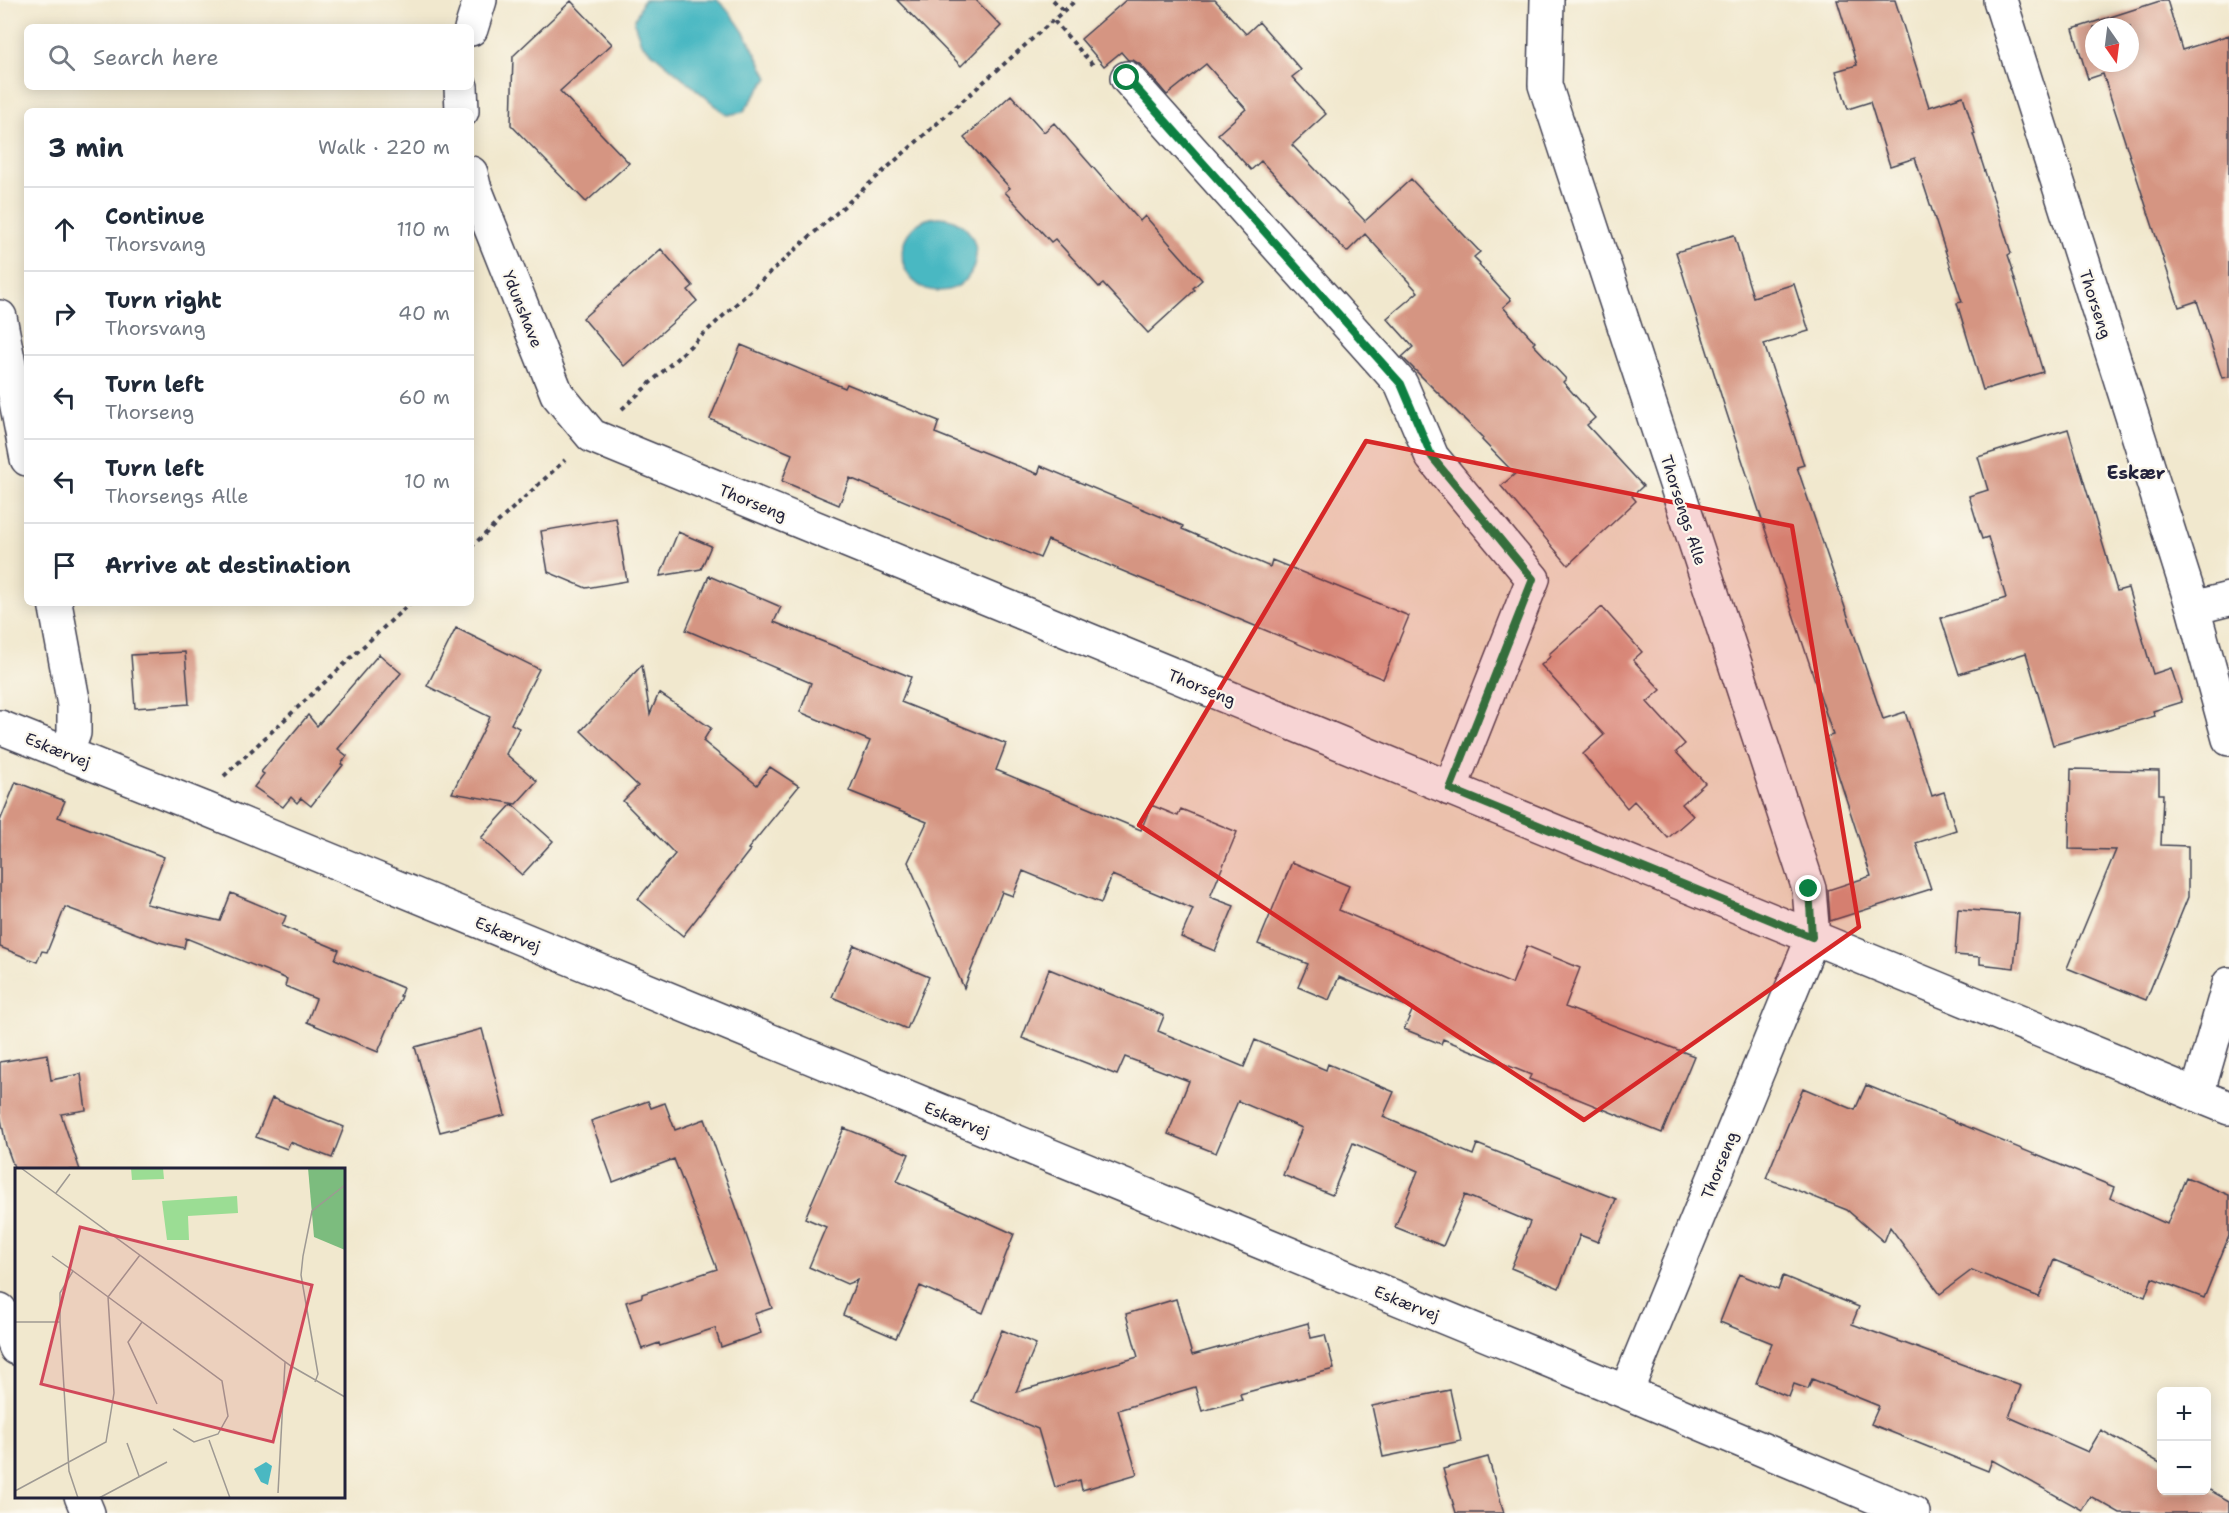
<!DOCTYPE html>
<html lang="en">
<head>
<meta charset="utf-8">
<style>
	body { margin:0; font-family:"Shantell Sans",sans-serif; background:#f2f2f3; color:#1f2937 }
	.controls { position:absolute; right:18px; bottom:18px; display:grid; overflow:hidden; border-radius:9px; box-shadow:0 3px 15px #0003 }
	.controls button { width:54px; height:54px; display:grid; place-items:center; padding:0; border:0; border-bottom:2px solid #e0e1e3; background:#fff; color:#1f2937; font:30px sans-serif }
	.compass { position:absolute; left:2085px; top:18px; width:54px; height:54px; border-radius:50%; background:#fff; box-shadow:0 3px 15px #0003; rotate:166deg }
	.stop { position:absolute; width:18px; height:18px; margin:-14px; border:4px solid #0b8043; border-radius:50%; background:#fff }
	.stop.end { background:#0b8043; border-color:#fff; box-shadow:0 2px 6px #0008 }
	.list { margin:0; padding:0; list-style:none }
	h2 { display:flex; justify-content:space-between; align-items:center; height:78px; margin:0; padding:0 24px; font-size:26px }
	h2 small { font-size:20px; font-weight:400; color:#747a83 }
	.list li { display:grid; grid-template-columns:39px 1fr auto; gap:18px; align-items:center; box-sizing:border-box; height:84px; padding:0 24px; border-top:2px solid #e0e1e3 }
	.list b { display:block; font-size:22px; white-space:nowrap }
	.list p { margin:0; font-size:20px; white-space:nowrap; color:#747a83 }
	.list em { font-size:20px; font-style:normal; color:#747a83 }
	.icon { flex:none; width:33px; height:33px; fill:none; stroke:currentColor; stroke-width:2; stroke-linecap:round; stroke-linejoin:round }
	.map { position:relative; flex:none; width:2229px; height:1513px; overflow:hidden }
	.search { position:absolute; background:#fff; box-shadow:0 3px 15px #0003; left:24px; top:24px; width:450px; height:66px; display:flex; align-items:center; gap:15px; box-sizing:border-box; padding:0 21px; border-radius:9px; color:#747a83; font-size:22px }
	.panel { position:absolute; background:#fff; box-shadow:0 3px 15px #0003; left:24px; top:108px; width:450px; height:498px; border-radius:9px }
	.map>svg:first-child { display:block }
</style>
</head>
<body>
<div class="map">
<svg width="2229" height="1513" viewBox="0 0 2229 1513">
	<rect width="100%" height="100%" fill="#fbf7ec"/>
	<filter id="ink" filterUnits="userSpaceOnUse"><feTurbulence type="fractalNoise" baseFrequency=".0167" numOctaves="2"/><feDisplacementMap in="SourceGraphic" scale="12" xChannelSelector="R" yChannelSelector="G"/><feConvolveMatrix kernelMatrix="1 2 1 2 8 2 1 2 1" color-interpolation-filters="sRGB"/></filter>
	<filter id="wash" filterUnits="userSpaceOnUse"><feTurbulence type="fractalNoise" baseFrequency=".008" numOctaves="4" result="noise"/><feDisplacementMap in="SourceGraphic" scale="24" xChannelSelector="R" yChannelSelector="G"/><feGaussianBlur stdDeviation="1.35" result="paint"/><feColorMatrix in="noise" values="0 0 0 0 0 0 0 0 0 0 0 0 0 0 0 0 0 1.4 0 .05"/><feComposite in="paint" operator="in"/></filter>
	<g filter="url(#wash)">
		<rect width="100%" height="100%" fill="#f1e8ce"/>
		<path fill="#4ab8c2" stroke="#366d7e" stroke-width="1.5" d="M 643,0 L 717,0 C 740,19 755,52 768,78 L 743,112 L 727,115 L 641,43 L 634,22 Z
			M902 254a37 37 0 1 1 74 0a37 37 0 1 1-74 0Z"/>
		<g id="blocks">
			<path fill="#d59582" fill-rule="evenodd" d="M 897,0 L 976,0 L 1001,26 L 961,66 Z
				M 1126,0 L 1215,0 L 1246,34 L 1259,22 L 1301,70 L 1292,77 L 1326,114 L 1292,145 L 1365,221 L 1411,179 L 1480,252 L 1474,257 L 1480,263 L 1479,265 L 1511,300 L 1503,307 L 1535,342 L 1533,344 L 1566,379 L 1563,382 L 1595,418 L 1587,425 L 1643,486 L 1632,496 L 1636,501 L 1568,565 L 1501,486 L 1515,474 L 1482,440 L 1483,438 L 1402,357 L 1413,347 L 1387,318 L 1418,292 L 1365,234 L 1347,252 L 1261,161 L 1251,170 L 1218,134 L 1246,109 L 1206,64 L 1167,95 L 1141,65 L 1133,60 L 1128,60 L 1121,52 L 1104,66 L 1081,39 Z
				M 1837,0 L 1895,0 L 1929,107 L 1963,96 L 1975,134 L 1973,134 L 2011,253 L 2008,255 L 2013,270 L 2012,270 L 2043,372 L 1983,390 L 1957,303 L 1962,302 L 1915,158 L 1890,166 L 1870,102 L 1848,109 L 1836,71 L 1857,65 Z
				M 2163,0 L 2167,0 L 2182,50 L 2229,35 L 2229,377 L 2222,378 L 2197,301 L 2179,307 L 2103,74 L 2088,79 L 2073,29 ZM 2094,27 L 2130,27 L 2130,63 L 2094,63 Z
				M 571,1 L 612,44 L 560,91 L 629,163 L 586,202 L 511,125 L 513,56 Z
				M 1011,95 L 1044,132 L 1054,123 L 1140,221 L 1145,216 L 1202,280 L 1193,288 L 1195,290 L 1148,333 L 1103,284 L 1099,287 L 1055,239 L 1051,242 L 1005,192 L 1010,188 L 964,138 Z
				M 1734,235 L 1753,297 L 1794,284 L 1809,331 L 1764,344 L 1804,465 L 1797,467 L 1883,719 L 1905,712 L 1932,796 L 1944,792 L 1956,830 L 1916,843 L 1931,889 L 1830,921 L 1828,890 L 1871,876 L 1826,737 L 1833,735 L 1727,414 L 1676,252 Z
				M 661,249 L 693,286 L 688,290 L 697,301 L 624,366 L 583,318 Z
				M 741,345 L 845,388 L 847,384 L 939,421 L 935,433 L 1038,474 L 1041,466 L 1183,526 L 1182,529 L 1270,567 L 1272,560 L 1409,616 L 1383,679 L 1048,540 L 1040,558 L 850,478 L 839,505 L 782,481 L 792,454 L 710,419 Z
				M 2068,429 L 2117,591 L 2128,588 L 2153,674 L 2171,668 L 2182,702 L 2153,711 L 2155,716 L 2053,745 L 2026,653 L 1959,674 L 1941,618 L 2006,598 L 1988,537 L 1982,539 L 1969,496 L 1988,490 L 1978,457 Z
				M 616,518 L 627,581 L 586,588 L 548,572 L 541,531 Z
				M 678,532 L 711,546 L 701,569 L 660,576 Z
				M 709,576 L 781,607 L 774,622 L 911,677 L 901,702 L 1006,744 L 996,770 L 1141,830 L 1151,805 L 1178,816 L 1181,809 L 1237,832 L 1210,897 L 1234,906 L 1215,951 L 1181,937 L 1193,909 L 1112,875 L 1101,903 L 1023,871 L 1013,896 L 1002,892 L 964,988 L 908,862 L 927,822 L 849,791 L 870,741 L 800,712 L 811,683 L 686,630 Z
				M 1602,607 L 1642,652 L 1633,660 L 1661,690 L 1647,702 L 1685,744 L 1676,752 L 1705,783 L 1682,804 L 1693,816 L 1668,838 L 1634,801 L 1627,808 L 1583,754 L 1604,735 L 1541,665 L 1551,656 L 1549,654 Z
				M 456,628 L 539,669 L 511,724 L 519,728 L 506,754 L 537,781 L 516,804 L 452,793 L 490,717 L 427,686 Z
				M 185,652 L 189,704 L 135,708 L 131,655 Z
				M 379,654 L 401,673 L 338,749 L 347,756 L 341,764 L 343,765 L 311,806 L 301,798 L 297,803 L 291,797 L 283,807 L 254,787 L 264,774 L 261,772 L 308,715 L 317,726 Z
				M 642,665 L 650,714 L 659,693 L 711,728 L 703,741 L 757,785 L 770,767 L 799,786 L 748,849 L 750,850 L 683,936 L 638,899 L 675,854 L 623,801 L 638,786 L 581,731 Z
				M 2071,769 L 2159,771 L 2159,794 L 2163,794 L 2161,845 L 2188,846 L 2188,897 L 2146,1000 L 2067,968 L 2116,850 L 2069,849 Z
				M 16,782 L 65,801 L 58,817 L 164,857 L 146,904 L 220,921 L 231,893 L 286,916 L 282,926 L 339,950 L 335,959 L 403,988 L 400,996 L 402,996 L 378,1052 L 307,1022 L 316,999 L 285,986 L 287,979 L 186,938 L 184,948 L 159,942 L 65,907 L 47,952 L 42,951 L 37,962 L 0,947 L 0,821 Z
				M 512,804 L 553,841 L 522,875 L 481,838 Z
				M 1292,862 L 1349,886 L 1339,910 L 1512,984 L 1527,946 L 1580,968 L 1565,1007 L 1694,1056 L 1662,1133 L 1529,1079 L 1531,1075 L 1443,1039 L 1441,1044 L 1404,1029 L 1413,1009 L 1339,977 L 1329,1000 L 1298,987 L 1308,964 L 1258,944 Z
				M 1958,909 L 2019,914 L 2014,968 L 1980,964 L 1980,957 L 1955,955 Z
				M 854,945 L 929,977 L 907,1029 L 832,997 Z
				M 1049,969 L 1164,1016 L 1158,1031 L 1244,1067 L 1255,1040 L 1326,1070 L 1328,1064 L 1394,1092 L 1383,1117 L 1473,1155 L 1477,1144 L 1616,1199 L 1598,1242 L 1580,1235 L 1559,1288 L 1511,1268 L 1530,1222 L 1465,1195 L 1443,1246 L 1395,1227 L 1418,1171 L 1353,1143 L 1332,1195 L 1283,1175 L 1302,1128 L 1238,1101 L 1216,1153 L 1168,1134 L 1189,1081 L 1125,1057 L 1117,1075 L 1022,1038 Z
				M 482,1029 L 505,1115 L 440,1132 L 415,1047 Z
				M 47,1054 L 51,1080 L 81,1074 L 86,1110 L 61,1114 L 80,1170 L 15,1170 L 6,1145 L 0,1114 L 0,1062 Z
				M 1866,1085 L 2114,1187 L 2110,1198 L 2167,1224 L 2186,1177 L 2229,1195 L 2229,1236 L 2204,1298 L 2152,1278 L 2145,1297 L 2054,1260 L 2039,1297 L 1972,1270 L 1940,1294 L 1890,1227 L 1884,1242 L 1847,1210 L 1766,1178 L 1803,1088 L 1855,1110 Z
				M 272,1098 L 344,1127 L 332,1158 L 290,1142 L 287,1149 L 256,1137 Z
				M 648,1101 L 651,1108 L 665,1103 L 675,1130 L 705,1119 L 772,1308 L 754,1314 L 761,1333 L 721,1347 L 715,1328 L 660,1346 L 659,1343 L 642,1349 L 626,1302 L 642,1297 L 642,1294 L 717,1269 L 674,1159 L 613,1182 L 591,1121 Z
				M 844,1128 L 909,1154 L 897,1181 L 1014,1234 L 983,1313 L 920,1286 L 896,1338 L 843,1315 L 857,1280 L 847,1284 L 809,1267 L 826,1227 L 805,1218 Z
				M 1739,1274 L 1778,1290 L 1783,1276 L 1859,1307 L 1852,1324 L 2021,1386 L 2009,1417 L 2088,1452 L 2101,1430 L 2162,1464 L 2162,1491 L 2206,1491 L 2206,1488 L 2229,1501 L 2229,1513 L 2120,1513 L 2090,1496 L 2082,1510 L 1992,1460 L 1988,1471 L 1871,1424 L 1879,1406 L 1812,1379 L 1808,1389 L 1794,1384 L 1789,1397 L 1756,1383 L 1772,1343 L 1720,1322 Z
				M 1176,1299 L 1192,1355 L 1308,1323 L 1311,1338 L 1325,1335 L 1334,1369 L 1240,1394 L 1242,1400 L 1202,1411 L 1195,1387 L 1118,1410 L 1137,1474 L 1082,1490 L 1080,1480 L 1055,1487 L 1038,1429 L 972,1401 L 1002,1330 L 1036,1344 L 1016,1392 L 1138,1357 L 1126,1314 Z
				M 1450,1390 L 1461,1441 L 1383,1457 L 1372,1406 Z
				M 1488,1457 L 1504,1513 L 1456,1513 L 1443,1469 Z"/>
		</g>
	</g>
	<g filter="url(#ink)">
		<use href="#blocks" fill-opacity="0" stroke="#414051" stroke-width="1.5"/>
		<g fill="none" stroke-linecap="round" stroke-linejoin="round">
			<g stroke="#414051" stroke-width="36">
				<path id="minor" d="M 1547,0 L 1545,85 L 1809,889 L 1813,937 L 1626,1392
					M 2000,0 L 2193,608 L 2229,599
					M 471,29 L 480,0
					M 1127,78 L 1401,384 L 1432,457 L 1533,579 L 1450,789
					M 461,87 L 462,111
					M 471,173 L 474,186 L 557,394 L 592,436 L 2197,1095
					M 0,317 L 27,459
					M 55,603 L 74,705 L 74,733 L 66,754
					M 2193,608 L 2229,739
					M 0,727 L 206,809 L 1626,1392 L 1913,1513
					M 2229,984 L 2197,1095 L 2229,1108
					M 0,1310 L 16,1348
					M 81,1496 L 88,1513"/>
			</g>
			<path stroke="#414051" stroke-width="4" stroke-dasharray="4.5 4.5" stroke-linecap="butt" d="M 1053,0 L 1064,11
				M 1054,21 L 1093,65
				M 622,409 L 797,248 L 1076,0
				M 471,547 L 565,460
				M 224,776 L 410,603"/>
			<use href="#minor" stroke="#fff" stroke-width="33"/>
		</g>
	</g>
	<g fill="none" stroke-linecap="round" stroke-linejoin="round" filter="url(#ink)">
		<path stroke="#0b8043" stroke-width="8" d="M 1127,78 L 1401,384 L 1432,457 L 1533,579 L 1450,789 L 1812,937 L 1809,889"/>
	</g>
	<path fill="#d62828" fill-opacity="0.2" stroke="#d62828" stroke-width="4.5" stroke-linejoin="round" d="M 1366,441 L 1792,526 L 1859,927 L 1584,1120 L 1139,825 Z"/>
	<g text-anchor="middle" stroke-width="4.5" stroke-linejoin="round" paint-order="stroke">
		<g font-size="16" fill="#22223b" stroke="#fbf7ec">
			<text transform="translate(2096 304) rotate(72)" y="6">Thorseng</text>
			<text transform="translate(523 309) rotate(68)" y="6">Ydunshave</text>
			<text transform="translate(753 502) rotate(22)" y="6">Thorseng</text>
			<text transform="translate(1684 510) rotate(72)" y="6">Thorsengs Alle</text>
			<text transform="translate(1202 687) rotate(22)" y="6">Thorseng</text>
			<text transform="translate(58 750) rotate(22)" y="6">Eskærvej</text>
			<text transform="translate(508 934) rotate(22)" y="6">Eskærvej</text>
			<text transform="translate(957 1119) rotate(22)" y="6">Eskærvej</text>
			<text transform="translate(1719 1165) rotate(-68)" y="6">Thorseng</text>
			<text transform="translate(1407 1303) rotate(22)" y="6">Eskærvej</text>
		</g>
		<g font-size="18" font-weight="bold" fill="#22223b" stroke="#fbf7ec">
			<text x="2136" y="479">Eskær</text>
		</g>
	</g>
	<g transform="translate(15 1168)">
		<rect width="330" height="330" fill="#f1e8ce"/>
		<path d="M 116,0 L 148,0 L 149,11 L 117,12 ZM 222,28 L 223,45 L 173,48 L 174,72 L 152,72 L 147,33 Z" fill="#9bdd94"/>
		<path d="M 293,0 L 330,0 L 330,82 L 299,69 Z" fill="#7cbc7e"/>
		<path d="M 251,294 L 257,298 L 253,317 L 246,314 L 239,301 Z" fill="#4ab8c2"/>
		<path fill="none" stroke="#9e9993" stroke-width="1.5" d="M 6,0 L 276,198 L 330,229M 41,25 L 55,6M 37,88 L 58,103 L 45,125 L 45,154M 58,103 L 207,213 L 213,248 L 203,266 L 179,274 L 158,261M 0,154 L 45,154 L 54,303 L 63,330M 127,154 L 113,174 L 142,236M 300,214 L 303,206 L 286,107 L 288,88 L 297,43 L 330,17M 194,272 L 215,330M 112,275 L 124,308M 0,323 L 91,274 L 99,225 L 93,129 L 125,87M 263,325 L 270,194M 84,330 L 152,294"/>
		<path fill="#d1495b" fill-opacity="0.15" stroke="#d1495b" stroke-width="3" d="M 65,59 L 297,117 L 258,274 L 26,216 Z"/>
		<rect width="330" height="330" fill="none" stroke="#22223b" stroke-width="3"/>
	</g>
</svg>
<div class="controls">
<button>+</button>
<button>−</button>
</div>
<svg class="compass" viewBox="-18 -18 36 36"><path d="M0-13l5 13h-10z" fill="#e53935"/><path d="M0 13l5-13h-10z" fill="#747a83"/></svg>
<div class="stop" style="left:1127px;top:78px"></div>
<div class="stop end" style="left:1809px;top:889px"></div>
<div class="search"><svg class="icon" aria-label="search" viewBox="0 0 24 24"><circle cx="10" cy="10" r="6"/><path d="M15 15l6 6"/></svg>Search here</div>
<section class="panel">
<h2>3 min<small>Walk · 220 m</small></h2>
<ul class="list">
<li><svg class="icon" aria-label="ahead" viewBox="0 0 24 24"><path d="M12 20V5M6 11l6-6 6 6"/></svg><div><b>Continue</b><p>Thorsvang</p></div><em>110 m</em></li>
<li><svg class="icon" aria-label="right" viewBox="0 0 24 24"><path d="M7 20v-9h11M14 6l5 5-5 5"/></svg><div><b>Turn right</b><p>Thorsvang</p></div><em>40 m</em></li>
<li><svg class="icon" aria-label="left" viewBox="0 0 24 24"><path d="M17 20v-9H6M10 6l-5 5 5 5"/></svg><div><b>Turn left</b><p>Thorseng</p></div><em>60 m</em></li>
<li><svg class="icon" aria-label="left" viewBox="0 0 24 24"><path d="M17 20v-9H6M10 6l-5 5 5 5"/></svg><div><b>Turn left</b><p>Thorsengs Alle</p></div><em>10 m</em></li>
<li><svg class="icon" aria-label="arrive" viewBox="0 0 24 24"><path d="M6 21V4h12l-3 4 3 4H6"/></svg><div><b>Arrive at destination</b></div></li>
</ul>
</section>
</div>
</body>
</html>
